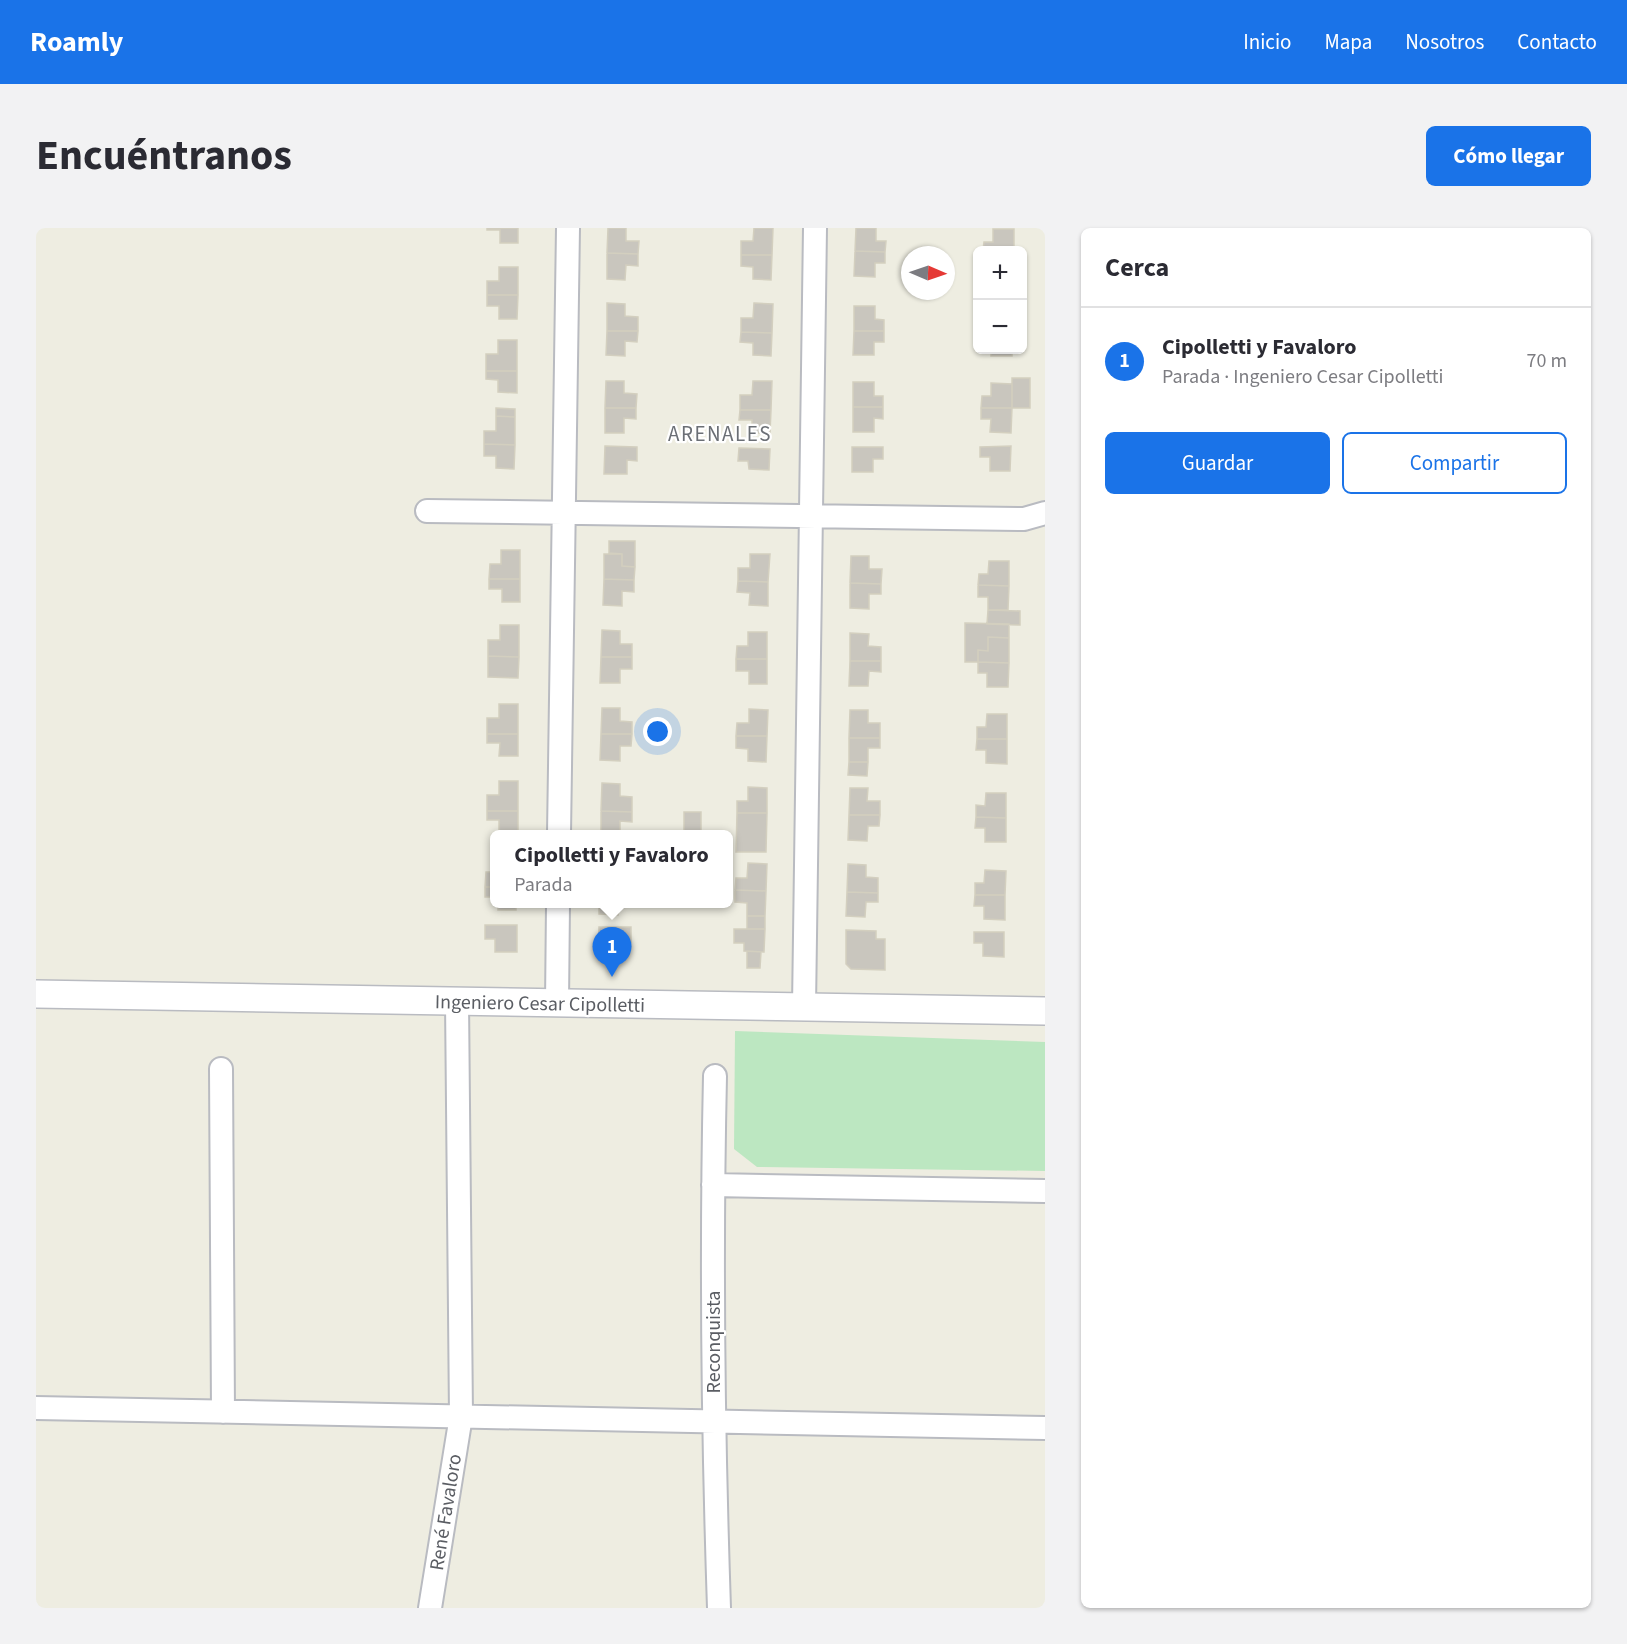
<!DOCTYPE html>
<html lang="es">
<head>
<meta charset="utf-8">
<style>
	body { margin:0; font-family:"Source Sans 3",sans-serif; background:#f2f2f3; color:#2b2b33 }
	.controls { position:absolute; right:18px; top:18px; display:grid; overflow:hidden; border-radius:9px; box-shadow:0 2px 4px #0004 }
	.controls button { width:54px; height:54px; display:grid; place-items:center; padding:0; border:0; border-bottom:2px solid #e1e1e2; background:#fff; color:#2b2b33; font:30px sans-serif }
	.compass { position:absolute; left:865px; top:18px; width:54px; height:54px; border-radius:50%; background:#fff; box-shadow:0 2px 4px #0004; rotate:92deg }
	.you { position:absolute; left:622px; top:504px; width:21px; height:21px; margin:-15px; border:4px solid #fff; border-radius:50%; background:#1a73e8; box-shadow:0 0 0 9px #1a73e833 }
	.badge { display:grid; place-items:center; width:39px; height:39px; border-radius:50%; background:#1a73e8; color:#fff; font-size:20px; font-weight:700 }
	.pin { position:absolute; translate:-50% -50px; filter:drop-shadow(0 2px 3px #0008) }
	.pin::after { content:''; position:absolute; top:32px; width:21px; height:18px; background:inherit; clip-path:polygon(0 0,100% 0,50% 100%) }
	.popup { position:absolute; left:454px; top:602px; width:243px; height:78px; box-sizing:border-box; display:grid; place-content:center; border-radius:9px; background:#fff; filter:drop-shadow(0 2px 4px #0005); font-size:20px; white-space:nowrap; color:#7c7c81 }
	.popup b { font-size:22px; color:#2b2b33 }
	.popup::after { content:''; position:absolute; left:50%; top:100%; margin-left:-12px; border:12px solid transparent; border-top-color:#fff }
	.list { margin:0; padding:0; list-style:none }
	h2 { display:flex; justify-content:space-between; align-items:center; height:78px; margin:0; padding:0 24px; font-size:26px }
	h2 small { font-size:20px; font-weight:400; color:#7c7c81 }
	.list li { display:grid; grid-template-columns:39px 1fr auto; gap:18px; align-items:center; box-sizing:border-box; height:108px; padding:0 24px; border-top:2px solid #e1e1e2 }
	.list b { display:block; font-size:22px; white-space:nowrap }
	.list p { margin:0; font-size:20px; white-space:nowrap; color:#7c7c81 }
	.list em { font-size:20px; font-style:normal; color:#7c7c81 }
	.actions { display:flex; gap:12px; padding:18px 24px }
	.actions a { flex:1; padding:14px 0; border:2px solid #1a73e8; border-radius:9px; text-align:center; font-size:21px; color:#1a73e8 }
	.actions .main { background:#1a73e8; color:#fff }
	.map { position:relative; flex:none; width:1009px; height:1380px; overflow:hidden; border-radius:9px }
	header { display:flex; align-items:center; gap:36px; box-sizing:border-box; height:84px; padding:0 30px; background:#1a73e8; color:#fff }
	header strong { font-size:28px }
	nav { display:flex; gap:33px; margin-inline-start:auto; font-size:21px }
	.intro { display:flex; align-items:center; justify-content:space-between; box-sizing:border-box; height:144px; padding:0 36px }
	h1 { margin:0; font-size:42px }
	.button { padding:15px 27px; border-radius:9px; background:#1a73e8; color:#fff; font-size:21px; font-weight:700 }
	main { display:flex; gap:36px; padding:0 36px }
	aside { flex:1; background:#fff; border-radius:9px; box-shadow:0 2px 4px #0004 }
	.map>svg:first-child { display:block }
</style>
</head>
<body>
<header>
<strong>Roamly</strong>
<nav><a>Inicio</a><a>Mapa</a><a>Nosotros</a><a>Contacto</a></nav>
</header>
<div class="intro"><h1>Encuéntranos</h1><a class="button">Cómo llegar</a></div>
<main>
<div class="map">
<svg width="1009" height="1380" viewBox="0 0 1009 1380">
	<rect width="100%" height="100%" fill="#eeede1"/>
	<path fill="#bce7c1" d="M 699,803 L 1009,814 L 1009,943 L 721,939 L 698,921 Z"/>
	<path fill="#c9c6be" stroke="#d3cfbf" stroke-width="1.5" d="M 451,0 L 482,0 L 482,15 L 464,15 L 464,2 L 451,2 Z
		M 572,0 L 590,0 L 590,13 L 603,13 L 602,26 L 571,25 Z
		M 718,0 L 737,0 L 736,27 L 705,27 L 705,13 L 717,13 Z
		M 820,0 L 840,0 L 840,13 L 850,13 L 849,24 L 819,23 Z
		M 957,1 L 978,1 L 978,22 L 947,22 L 948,14 L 957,14 Z
		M 819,23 L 849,24 L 849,35 L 839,35 L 839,49 L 818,48 Z
		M 571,25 L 602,26 L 602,38 L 590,37 L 589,52 L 571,51 Z
		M 705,27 L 736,27 L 735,52 L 717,51 L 717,39 L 705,38 Z
		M 463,39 L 482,39 L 482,67 L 451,67 L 451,53 L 463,53 Z
		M 451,67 L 482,67 L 481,91 L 463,91 L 463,78 L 451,78 Z
		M 571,75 L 589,76 L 589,88 L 602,89 L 602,103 L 571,103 Z
		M 718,75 L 737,76 L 736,105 L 705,104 L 705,90 L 717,90 Z
		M 818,78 L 839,78 L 839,91 L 848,92 L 848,103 L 818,103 Z
		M 571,103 L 602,103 L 601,114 L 589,113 L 589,128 L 570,127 Z
		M 818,103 L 848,103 L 848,114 L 838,114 L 838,127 L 817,127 Z
		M 705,104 L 736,105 L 735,128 L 717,127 L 717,115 L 704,114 Z
		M 462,112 L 481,112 L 481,143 L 450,143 L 450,126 L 462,126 Z
		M 955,122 L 976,122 L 976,128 L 955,128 Z
		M 450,143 L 481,143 L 481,165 L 462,164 L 462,152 L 450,151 Z
		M 976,150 L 994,150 L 994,180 L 976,180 Z
		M 570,153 L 588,153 L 588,165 L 601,166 L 600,180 L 569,180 Z
		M 717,153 L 736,153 L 735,182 L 704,182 L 704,167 L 716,167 Z
		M 817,154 L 838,154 L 838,168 L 847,168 L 847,179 L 817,179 Z
		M 955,155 L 976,156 L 976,180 L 945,180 L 946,168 L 955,168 Z
		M 817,179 L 847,179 L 847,191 L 838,190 L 838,204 L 817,204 Z
		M 460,180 L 479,181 L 479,189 L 460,188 Z
		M 569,180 L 600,180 L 600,191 L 588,190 L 588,205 L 569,205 Z
		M 945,180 L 976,180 L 975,205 L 954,204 L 955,191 L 945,191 Z
		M 704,182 L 735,182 L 734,205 L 716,205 L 716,192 L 703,192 Z
		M 460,188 L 479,189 L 479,217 L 448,216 L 448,203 L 460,203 Z
		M 448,216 L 479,217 L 478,241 L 460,240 L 460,228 L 448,228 Z
		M 569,218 L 601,219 L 601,233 L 591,232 L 591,246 L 568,246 Z
		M 975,218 L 974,243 L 954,243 L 954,229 L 944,229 L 944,219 Z
		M 816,219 L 847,219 L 847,231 L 837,231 L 837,244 L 816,244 Z
		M 703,220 L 734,221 L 733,242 L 713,241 L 712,233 L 702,233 Z
		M 573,313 L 599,313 L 599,339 L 586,338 L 586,326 L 573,325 Z
		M 465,322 L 484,322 L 484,351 L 453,351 L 454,336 L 465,336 Z
		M 568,326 L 586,326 L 586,338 L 599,339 L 598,352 L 568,351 Z
		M 714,326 L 734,326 L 732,354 L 702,353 L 702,340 L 714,340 Z
		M 815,328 L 833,328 L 833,341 L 846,341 L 845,356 L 814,355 Z
		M 953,333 L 973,333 L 973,358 L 942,357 L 943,346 L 952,346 Z
		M 453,351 L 484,351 L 484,374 L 466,374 L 466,361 L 453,361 Z
		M 568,351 L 598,352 L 598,364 L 586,363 L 586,378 L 567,377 Z
		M 702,353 L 732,354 L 732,378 L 713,377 L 714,365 L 701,364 Z
		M 814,355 L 845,356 L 845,366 L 833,366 L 833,381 L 814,380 Z
		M 942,357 L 973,358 L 972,382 L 952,382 L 952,369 L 942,369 Z
		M 952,382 L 984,383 L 984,397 L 951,396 Z
		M 929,395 L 973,396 L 973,410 L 952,409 L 952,423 L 942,422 L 942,434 L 929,434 Z
		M 464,397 L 483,397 L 483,429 L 452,428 L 452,412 L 464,412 Z
		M 566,402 L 584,403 L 584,416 L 596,416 L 596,429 L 565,429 Z
		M 712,404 L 731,404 L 731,431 L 700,431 L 701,418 L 712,418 Z
		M 814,405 L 833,406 L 832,418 L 845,419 L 845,433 L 814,433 Z
		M 952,409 L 973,410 L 973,435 L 942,434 L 942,422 L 952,423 Z
		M 452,428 L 483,429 L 482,450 L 452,449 Z
		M 565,429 L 596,429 L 596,441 L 584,441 L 584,455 L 564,455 Z
		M 700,431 L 731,431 L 731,456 L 713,456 L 713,443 L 700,443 Z
		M 814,433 L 845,433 L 845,444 L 833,443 L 832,458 L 813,458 Z
		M 942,434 L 973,435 L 972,459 L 951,459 L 951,445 L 942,445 Z
		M 463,476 L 482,476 L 482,506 L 451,506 L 451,490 L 463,490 Z
		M 566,480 L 584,480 L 584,493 L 596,494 L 596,506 L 565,506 Z
		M 713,481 L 732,482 L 731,508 L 700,508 L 701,495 L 713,495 Z
		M 814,482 L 832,482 L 832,495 L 844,495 L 844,510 L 813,510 Z
		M 951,486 L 971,486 L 971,511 L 941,511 L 941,499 L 950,499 Z
		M 451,506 L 482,506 L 482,528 L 463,528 L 464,515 L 451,515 Z
		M 565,506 L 596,506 L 595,518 L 584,518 L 584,533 L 564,532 Z
		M 700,508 L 731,508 L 730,534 L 712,533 L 712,521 L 700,520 Z
		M 813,510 L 844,510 L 844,520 L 832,520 L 832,534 L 813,534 Z
		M 941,511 L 971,511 L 971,536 L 950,535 L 950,522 L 940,522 Z
		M 813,534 L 832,534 L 831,548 L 812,547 Z
		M 463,553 L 482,553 L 482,583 L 451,583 L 451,567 L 463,567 Z
		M 566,555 L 584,556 L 584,568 L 596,569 L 596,584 L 565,583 Z
		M 712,559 L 731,560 L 731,585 L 701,585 L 701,573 L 712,573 Z
		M 814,560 L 832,560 L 831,573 L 844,573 L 844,587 L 813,587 Z
		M 950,565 L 970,565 L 970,590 L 940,589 L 940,577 L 949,578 Z
		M 451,583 L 482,583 L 482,605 L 463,605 L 463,592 L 451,592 Z
		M 565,583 L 596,584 L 596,594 L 584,593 L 584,606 L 565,606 Z
		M 648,584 L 665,584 L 665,606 L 648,606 Z
		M 701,585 L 731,585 L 730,624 L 700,624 Z
		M 813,587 L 844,587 L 843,598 L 832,598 L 831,613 L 812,612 Z
		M 940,589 L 970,590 L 970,614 L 949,614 L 949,600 L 939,600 Z
		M 712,635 L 731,636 L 730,663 L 699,662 L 700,650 L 711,650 Z
		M 812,636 L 830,637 L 830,649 L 842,650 L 842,665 L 811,664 Z
		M 949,642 L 970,643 L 969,667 L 939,667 L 939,655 L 948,655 Z
		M 450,644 L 459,644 L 459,659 L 449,659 Z
		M 449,659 L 459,659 L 459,669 L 449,669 Z
		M 699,662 L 730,663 L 729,688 L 711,688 L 711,675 L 699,674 Z
		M 811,664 L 842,665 L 842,674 L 830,674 L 829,689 L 810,688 Z
		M 939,667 L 969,667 L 969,692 L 948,691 L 948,678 L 938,678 Z
		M 462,676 L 480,676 L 480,682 L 462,682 Z
		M 563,676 L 582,676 L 582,687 L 563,686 Z
		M 711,688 L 729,688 L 729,701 L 711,701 Z
		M 449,697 L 481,697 L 481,724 L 459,724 L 459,711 L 449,711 Z
		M 563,699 L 595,699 L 595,714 L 586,713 L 586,727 L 562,727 Z
		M 698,701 L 729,701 L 728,724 L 708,723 L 708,715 L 698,715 Z
		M 810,702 L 840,703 L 840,711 L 849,711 L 849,742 L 815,741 L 810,736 Z
		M 938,704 L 968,704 L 968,729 L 947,728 L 947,715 L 938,715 Z
		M 711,723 L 725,724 L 724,740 L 711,740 Z"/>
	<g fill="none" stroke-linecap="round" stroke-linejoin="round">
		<g stroke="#b9bbc1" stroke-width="26">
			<path id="minor" d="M 391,283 L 988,291 L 1009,285
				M 523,606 L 532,0
				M 521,775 L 522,676
				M 768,779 L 779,0
				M 185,841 L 187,1184
				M 679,848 C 675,1026 677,1203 683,1380
				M 677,957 L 1009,963
				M 0,1180 L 1009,1200
				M 394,1380 L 425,1188 L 421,773"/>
		</g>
		<g stroke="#b9bbc1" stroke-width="30">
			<path id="tertiary" d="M 0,766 L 1009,783"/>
		</g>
		<use href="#minor" stroke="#fff" stroke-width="22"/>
		<use href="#tertiary" stroke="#fff" stroke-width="27"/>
	</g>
	<g text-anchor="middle" stroke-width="4.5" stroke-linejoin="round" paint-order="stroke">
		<g font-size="20" fill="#5a5d63" stroke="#fff">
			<text transform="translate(504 775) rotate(1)" y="7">Ingeniero Cesar Cipolletti</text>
			<text transform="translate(677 1114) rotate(-90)" y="7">Reconquista</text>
			<text transform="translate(409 1284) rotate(-81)" y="7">René Favaloro</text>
		</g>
		<g font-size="21" letter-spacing="1.5" fill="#6b6f75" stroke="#fff">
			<text x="684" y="213">ARENALES</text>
		</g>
	</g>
</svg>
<div class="controls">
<button>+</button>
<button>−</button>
</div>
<svg class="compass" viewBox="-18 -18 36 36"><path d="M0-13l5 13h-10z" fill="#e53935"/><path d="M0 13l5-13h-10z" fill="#7c7c81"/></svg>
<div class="you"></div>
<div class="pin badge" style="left:576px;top:749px">1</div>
<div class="popup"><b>Cipolletti y Favaloro</b>Parada</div>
</div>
<aside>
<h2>Cerca<small></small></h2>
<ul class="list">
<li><span class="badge">1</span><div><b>Cipolletti y Favaloro</b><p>Parada · Ingeniero Cesar Cipolletti</p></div><em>70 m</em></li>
</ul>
<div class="actions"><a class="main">Guardar</a><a>Compartir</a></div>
</aside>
</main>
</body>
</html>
